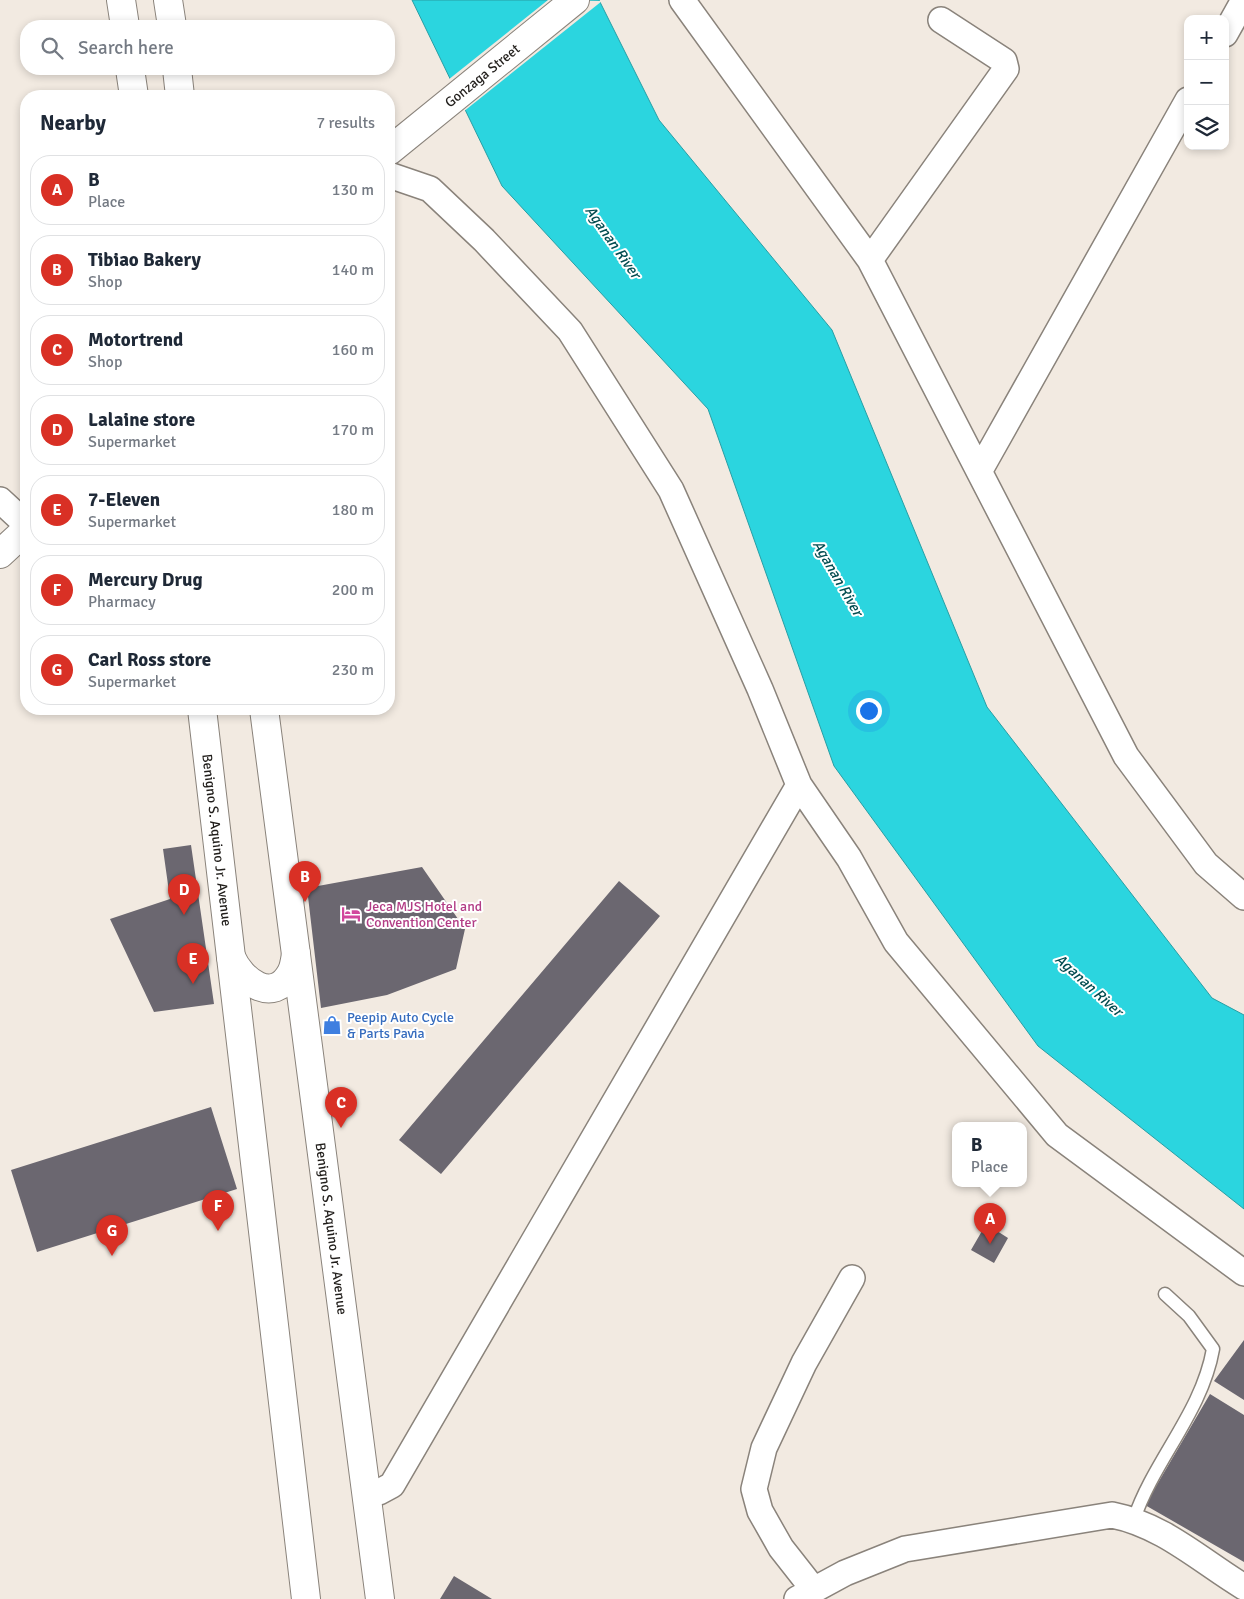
<!DOCTYPE html>
<html lang="en">
<head>
<meta charset="utf-8">
<style>
	body { margin:0; font-family:Signika,sans-serif; background:#f2f2f3; color:#1f2937 }
	.controls { position:absolute; right:15px; top:15px; display:grid; overflow:hidden; border-radius:10px; box-shadow:0 2px 8px #0003 }
	.controls button { width:45px; height:45px; display:grid; place-items:center; padding:0; border:0; border-bottom:1px solid #e0e1e3; background:#fff; color:#1f2937; font:25px sans-serif }
	.you { position:absolute; left:868px; top:710px; width:18px; height:18px; margin:-12px; border:4px solid #fff; border-radius:50%; background:#1a73e8; box-shadow:0 0 0 8px #1a73e833 }
	.badge { display:grid; place-items:center; width:32px; height:32px; border-radius:50%; background:#d93025; color:#fff; font-size:16px; font-weight:700 }
	.pin { position:absolute; translate:-50% -41px; filter:drop-shadow(0 1px 2px #0008) }
	.pin::after { content:''; position:absolute; top:26px; width:18px; height:15px; background:inherit; clip-path:polygon(0 0,100% 0,50% 100%) }
	.popup { position:absolute; left:952px; top:1122px; width:75px; height:65px; box-sizing:border-box; display:grid; place-content:center; border-radius:10px; background:#fff; filter:drop-shadow(0 1px 4px #0005); font-size:16px; white-space:nowrap; color:#747a83 }
	.popup b { font-size:19px; color:#1f2937 }
	.popup::after { content:''; position:absolute; left:50%; top:100%; margin-left:-10px; border:10px solid transparent; border-top-color:#fff }
	.list { margin:0; padding:0; list-style:none }
	h2 { display:flex; justify-content:space-between; align-items:center; height:65px; margin:0; padding:0 20px; font-size:21px }
	h2 small { font-size:16px; font-weight:400; color:#747a83 }
	.list li { display:grid; grid-template-columns:32px 1fr auto; gap:15px; align-items:center; box-sizing:border-box; height:70px; margin:0 10px 10px; padding:0 10px; border:1px solid #e0e1e3; border-radius:20px }
	.list b { display:block; font-size:19px; white-space:nowrap }
	.list p { margin:0; font-size:16px; white-space:nowrap; color:#747a83 }
	.list em { font-size:16px; font-style:normal; color:#747a83 }
	.icon { flex:none; width:28px; height:28px; fill:none; stroke:currentColor; stroke-width:2; stroke-linecap:round; stroke-linejoin:round }
	.map { position:relative; flex:none; width:1244px; height:1599px; overflow:hidden }
	.search { position:absolute; background:#fff; box-shadow:0 2px 8px #0003; left:20px; top:20px; width:375px; height:55px; display:flex; align-items:center; gap:12px; box-sizing:border-box; padding:0 18px; border-radius:20px; color:#747a83; font-size:19px }
	.panel { position:absolute; background:#fff; box-shadow:0 2px 8px #0003; left:20px; top:90px; width:375px; height:625px; border-radius:20px }
	.map>svg:first-child { display:block }
</style>
</head>
<body>
<div class="map">
<svg width="1244" height="1599" viewBox="0 0 1244 1599">
	<rect width="100%" height="100%" fill="#f2eae1"/>
	<path fill="#2bd5df" stroke="#289ea4" d="M 412,0 L 599,0 L 659,120 L 832,330 L 987,707 L 1212,998 L 1244,1015 L 1244,1209 L 1038,1046 L 834,766 L 708,409 L 502,186 Z"/>
	<path fill="#f2eae1" d="M 548,0 L 602,1 L 463,112 L 448,80 Z"/>
	<path fill="#6b6770" d="M 191,845 L 214,1004 L 154,1012 L 110,919 L 170,899 L 163,849 Z
		M 422,867 L 465,929 L 456,969 L 387,995 L 321,1008 L 307,888 Z
		M 619,881 L 660,916 L 441,1174 L 399,1140 Z
		M 211,1107 L 237,1189 L 37,1252 L 11,1170 Z
		M 986,1224 L 1008,1238 L 994,1263 L 971,1250 Z
		M 1244,1340 L 1244,1400 L 1214,1381 Z
		M 1210,1394 L 1244,1415 L 1244,1562 L 1145,1505 Z
		M 454,1576 L 492,1599 L 440,1599 Z"/>
	<g fill="none" stroke-linecap="round" stroke-linejoin="round">
		<g stroke="#8a837b" stroke-width="15">
			<path id="service" d="M 1134,1519 C 1154,1460 1202,1412 1213,1349 L 1189,1316 L 1165,1294"/>
		</g>
		<g stroke="#8a837b" stroke-width="28">
			<path id="minor" d="M 682,0 L 870,260 L 1126,756 L 1206,864 L 1244,897
				M 1225,34 L 1244,0
				M 389,175 L 430,189 L 484,240 L 570,331 L 671,490 L 760,689 L 799,785 L 849,858 L 896,942 L 1057,1135 L 1244,1273
				M 870,260 L 1006,69 L 1004,61 L 941,20
				M 980,470 L 1188,100
				M 0,500 L 26,524
				M 366,1494 L 379,1492 L 392,1485 L 799,785
				M 814,1590 L 781,1548 L 760,1511 L 754,1489 L 764,1448 L 804,1363 L 852,1278
				M 797,1599 L 845,1573 L 905,1549 L 1112,1515 C 1163,1525 1201,1561 1244,1587"/>
		</g>
		<g stroke="#8a837b" stroke-width="30">
			<g id="secondary">
				<path id="s1" d="M 389,151 L 575,0"/>
				<path d="M 0,554 L 26,530"/>
			</g>
		</g>
		<g stroke="#8a837b" stroke-width="30">
			<g id="primary">
				<path d="M 121,0 L 125,26"/>
				<path d="M 168,0 L 172,26"/>
				<path d="M 130,69 L 134,96"/>
				<path d="M 177,69 L 180,96"/>
				<path id="s2" d="M 202,709 L 306,1599"/>
				<path id="s3" d="M 264,709 L 380,1599"/>
				<path d="M 231,957 C 241,981 273,1005 291,973 C 294,968 295,960 296,954"/>
			</g>
		</g>
		<use href="#service" stroke="#fff" stroke-width="12"/>
		<use href="#minor" stroke="#fff" stroke-width="25"/>
		<use href="#secondary" stroke="#fff" stroke-width="28"/>
		<use href="#primary" stroke="#fff" stroke-width="28"/>
	</g>
	<defs>
		<g id="hotel-bare" transform="scale(1.5)"><path d="M-6-4.5h1.5V1H6V5H4.5V3h-9V5H-6ZM-4 0a1.8 1.8 0 1 1 3.6 0ZM.5 0V-2.5h3Q6-2.5 6 0Z" fill="#d1479c" stroke="#fff" stroke-width="2.5" paint-order="stroke"/></g>
		<g id="shop-bare" transform="scale(1.5)"><path d="M-5-2.5h2.3a2.7 3.5 0 0 1 5.4 0H5L5.5 6h-11ZM-1.5-2.5h3a1.5 2.3 0 0 0-3 0Z" fill="#3f7fe0" stroke="#fff" stroke-width="2.5" paint-order="stroke"/></g>
	</defs>
	<g fill-rule="evenodd">
		<use href="#hotel-bare" x="351" y="914"/>
		<use href="#shop-bare" x="332" y="1025"/>
	</g>
	<g text-anchor="middle" stroke-width="4" stroke-linejoin="round" paint-order="stroke">
		<g font-size="14" fill="#211e1b" stroke="#fff">
			<text dy="5" stroke="none"><textPath href="#s1" startOffset="120">Gonzaga Street</textPath></text>
			<text dy="5" stroke="none"><textPath href="#s2" startOffset="132">Benigno S. Aquino Jr. Avenue</textPath></text>
			<text dy="5" stroke="none"><textPath href="#s3" startOffset="524">Benigno S. Aquino Jr. Avenue</textPath></text>
		</g>
		<g font-size="14" fill="#b23c85" stroke="#fff" text-anchor="start">
			<text x="366" y="911">Jeca MJS Hotel and<tspan x="366" dy="16">Convention Center</tspan></text>
		</g>
		<g font-size="14" fill="#366cbe" stroke="#fff" text-anchor="start">
			<text x="347" y="1022">Peepip Auto Cycle<tspan x="347" dy="16">&amp; Parts Pavia</tspan></text>
		</g>
		<g font-size="15" font-style="italic" fill="#034c50" stroke="#fff">
			<text transform="translate(613 242) rotate(55)" y="5">Aganan River</text>
			<text transform="translate(838 578) rotate(60)" y="5">Aganan River</text>
			<text transform="translate(1089 985) rotate(42)" y="5">Aganan River</text>
		</g>
	</g>
</svg>
<div class="controls">
<button>+</button>
<button>−</button>
<button><svg class="icon" aria-label="layers" viewBox="0 0 24 24"><path d="M12 4l9 5-9 5-9-5zM3 14l9 5 9-5"/></svg></button>
</div>
<div class="you"></div>
<div class="pin badge" style="left:990px;top:1244px">A</div>
<div class="popup"><b>B</b>Place</div>
<div class="pin badge" style="left:305px;top:902px">B</div>
<div class="pin badge" style="left:341px;top:1128px">C</div>
<div class="pin badge" style="left:184px;top:915px">D</div>
<div class="pin badge" style="left:193px;top:984px">E</div>
<div class="pin badge" style="left:218px;top:1231px">F</div>
<div class="pin badge" style="left:112px;top:1256px">G</div>
<div class="search"><svg class="icon" aria-label="search" viewBox="0 0 24 24"><circle cx="10" cy="10" r="6"/><path d="M15 15l6 6"/></svg>Search here</div>
<section class="panel">
<h2>Nearby<small>7 results</small></h2>
<ul class="list">
<li><span class="badge">A</span><div><b>B</b><p>Place</p></div><em>130 m</em></li>
<li><span class="badge">B</span><div><b>Tibiao Bakery</b><p>Shop</p></div><em>140 m</em></li>
<li><span class="badge">C</span><div><b>Motortrend</b><p>Shop</p></div><em>160 m</em></li>
<li><span class="badge">D</span><div><b>Lalaine store</b><p>Supermarket</p></div><em>170 m</em></li>
<li><span class="badge">E</span><div><b>7-Eleven</b><p>Supermarket</p></div><em>180 m</em></li>
<li><span class="badge">F</span><div><b>Mercury Drug</b><p>Pharmacy</p></div><em>200 m</em></li>
<li><span class="badge">G</span><div><b>Carl Ross store</b><p>Supermarket</p></div><em>230 m</em></li>
</ul>
</section>
</div>
</body>
</html>
